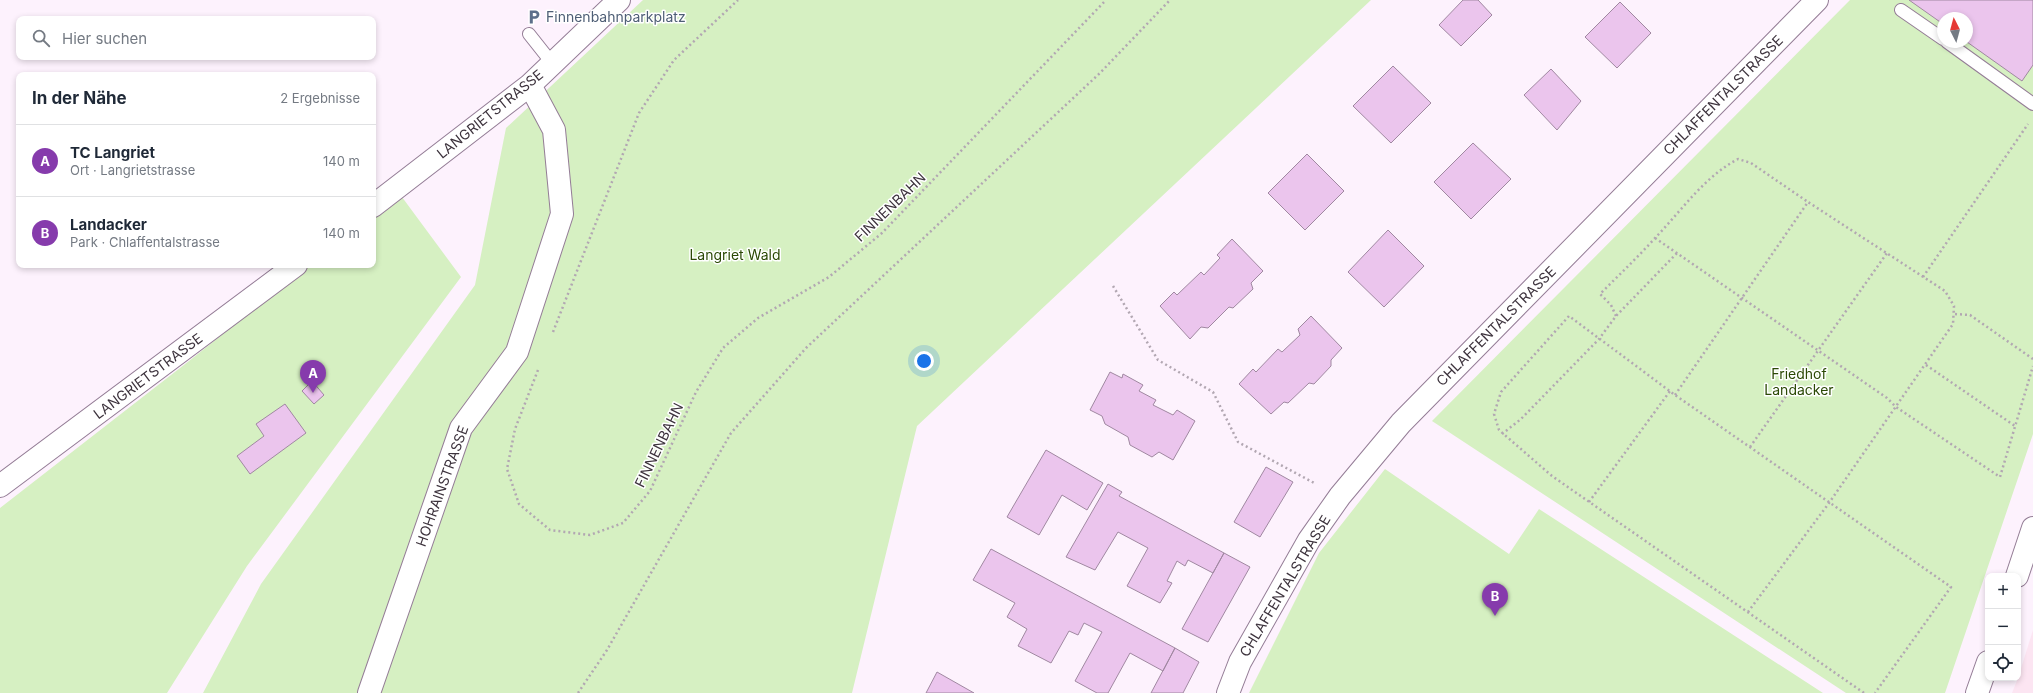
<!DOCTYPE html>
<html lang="de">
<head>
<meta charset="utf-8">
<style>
	body { margin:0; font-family:Inter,sans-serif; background:#f2f2f3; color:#1f2937 }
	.controls { position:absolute; right:12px; bottom:12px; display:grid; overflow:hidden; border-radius:8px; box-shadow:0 2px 6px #0003 }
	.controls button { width:36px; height:36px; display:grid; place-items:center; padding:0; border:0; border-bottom:1px solid #e0e1e3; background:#fff; color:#1f2937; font:20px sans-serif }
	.compass { position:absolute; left:1937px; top:12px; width:36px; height:36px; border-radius:50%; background:#fff; box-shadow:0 2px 6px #0003; rotate:354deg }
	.you { position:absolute; left:924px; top:361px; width:14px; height:14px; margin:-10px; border:3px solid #fff; border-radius:50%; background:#1a73e8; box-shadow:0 0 0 6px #1a73e833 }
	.badge { display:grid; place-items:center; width:26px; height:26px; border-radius:50%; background:#863bac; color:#fff; font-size:13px; font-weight:700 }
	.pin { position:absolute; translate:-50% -33px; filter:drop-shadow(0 1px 2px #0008) }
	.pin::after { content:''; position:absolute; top:21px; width:14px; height:12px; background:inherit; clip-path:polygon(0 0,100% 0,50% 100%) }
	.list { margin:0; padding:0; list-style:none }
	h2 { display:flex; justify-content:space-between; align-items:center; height:52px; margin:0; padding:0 16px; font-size:17px }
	h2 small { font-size:13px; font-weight:400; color:#747a83 }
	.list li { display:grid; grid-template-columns:26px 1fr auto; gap:12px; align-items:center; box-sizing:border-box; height:72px; padding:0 16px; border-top:1px solid #e0e1e3 }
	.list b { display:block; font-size:15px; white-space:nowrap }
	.list p { margin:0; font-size:13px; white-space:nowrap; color:#747a83 }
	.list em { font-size:13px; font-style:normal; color:#747a83 }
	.icon { flex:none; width:22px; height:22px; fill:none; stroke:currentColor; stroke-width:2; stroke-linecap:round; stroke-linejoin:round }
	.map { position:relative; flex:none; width:2033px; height:693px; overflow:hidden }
	.search { position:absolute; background:#fff; box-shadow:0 2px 6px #0003; left:16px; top:16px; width:360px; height:44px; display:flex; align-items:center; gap:10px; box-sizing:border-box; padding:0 14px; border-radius:8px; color:#747a83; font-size:15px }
	.panel { position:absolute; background:#fff; box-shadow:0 2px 6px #0003; left:16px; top:72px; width:360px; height:196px; border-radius:8px }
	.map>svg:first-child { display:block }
</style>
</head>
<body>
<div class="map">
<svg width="2033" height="693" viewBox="0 0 2033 693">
	<rect width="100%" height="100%" fill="#fdf2fd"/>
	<path fill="#fce5f2" d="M 2033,630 L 2033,693 L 2012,693 L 2018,678 Z"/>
	<path fill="#d6f0c2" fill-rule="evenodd" d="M 643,0 L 1371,0 L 917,426 L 852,693 L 203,693 L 261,584 L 475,285 L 506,128 Z
		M 1850,0 L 2033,0 L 2033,434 L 1945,693 L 1846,693 L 1432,421 ZM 1943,18 L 1967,18 L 1967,42 L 1943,42 Z
		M 399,193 L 461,277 L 247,566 L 167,693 L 0,693 L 0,508 L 189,361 L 309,265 L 373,265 L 373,213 Z
		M 1385,469 L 1509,554 L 1539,509 L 1823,693 L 1249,693 L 1319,553 Z"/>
	<path fill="#ebc5ed" stroke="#a088a1" d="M 1463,0 L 1478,0 L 1492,15 L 1461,46 L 1439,25 Z
		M 1909,0 L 2033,0 L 2033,65 L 2022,81 L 1967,42 L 1967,18 L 1943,18 L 1943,24 Z
		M 1620,2 L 1651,33 L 1617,68 L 1585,37 Z
		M 1393,66 L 1431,103 L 1391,143 L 1353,106 Z
		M 1551,69 L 1581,101 L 1557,130 L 1524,95 Z
		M 1473,143 L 1511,179 L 1471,219 L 1434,182 Z
		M 1307,154 L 1344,191 L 1305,230 L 1268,193 Z
		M 1388,230 L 1424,266 L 1384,307 L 1348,272 Z
		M 1232,239 L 1263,271 L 1251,283 L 1253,289 L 1233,308 L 1229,307 L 1208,328 L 1201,327 L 1190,339 L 1160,306 L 1174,292 L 1177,295 L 1201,272 L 1204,275 L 1220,258 L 1217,255 Z
		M 1311,316 L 1342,348 L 1331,360 L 1331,366 L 1314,384 L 1309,383 L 1288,403 L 1284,402 L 1271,414 L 1239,384 L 1253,369 L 1256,372 L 1278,349 L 1282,352 L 1300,335 L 1298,329 Z
		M 1110,372 L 1122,378 L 1123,374 L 1143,385 L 1139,391 L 1156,400 L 1153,405 L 1173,415 L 1177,410 L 1195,421 L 1173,460 L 1159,452 L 1152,457 L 1130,445 L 1128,437 L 1105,424 L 1102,416 L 1090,410 Z
		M 312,381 L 324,395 L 314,404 L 302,391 Z
		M 285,404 L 306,433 L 250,474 L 237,456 L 264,436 L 256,424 Z
		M 1046,450 L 1103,483 L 1087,510 L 1062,495 L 1039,535 L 1007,517 Z
		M 1266,467 L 1293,482 L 1260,537 L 1234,522 Z
		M 1108,484 L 1122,492 L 1119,496 L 1224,553 L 1213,573 L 1188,560 L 1185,566 L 1177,561 L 1167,581 L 1172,583 L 1160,603 L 1127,586 L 1148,548 L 1118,532 L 1095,570 L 1066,557 Z
		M 991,549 L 1175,648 L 1163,671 L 1130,653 L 1108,693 L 1097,693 L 1075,681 L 1102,632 L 1084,623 L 1078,635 L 1069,631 L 1051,663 L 1018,646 L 1027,629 L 1007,617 L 1015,603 L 973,580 Z
		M 1224,553 L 1250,567 L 1208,642 L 1182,629 Z
		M 1175,648 L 1199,662 L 1183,693 L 1151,693 Z
		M 937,672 L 974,693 L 926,693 Z"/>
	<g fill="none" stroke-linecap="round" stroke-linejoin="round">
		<g stroke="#947d96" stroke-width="14">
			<path id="lane" d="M 1901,10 L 1943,39
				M 529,34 L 552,63
				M 1947,42 L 2033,104"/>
		</g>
		<g stroke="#947d96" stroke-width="24">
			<path id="street" d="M 373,206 L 530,85 L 619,0
				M 0,486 L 296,265
				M 369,693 L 461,428 L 517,352 L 562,214 L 554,130 L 530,85
				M 1228,693 L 1240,662 L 1309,540 L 1340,496 L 1401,423 L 1817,0"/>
		</g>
		<g stroke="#947d96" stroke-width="24">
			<path id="primary" d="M 2017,576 L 2033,528
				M 1977,693 L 1988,662"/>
		</g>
		<path stroke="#b2a7b2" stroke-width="2.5" stroke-dasharray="2 3" stroke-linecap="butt" d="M 1655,238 L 1887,398 L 1896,407 L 2000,477 L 2033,366
			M 1923,277 L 2028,124
			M 1113,286 L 1158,360 L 1213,392 L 1238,442 L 1316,484
			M 1955,314 L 1970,315 L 2033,359
			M 1616,316 L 1611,305 L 1600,294 C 1619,275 1638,257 1656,237 C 1682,210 1704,177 1738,159 L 1751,163 L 1808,202
			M 553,332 L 639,113 L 674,60 L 738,0
			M 1926,365 L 2015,426
			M 538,370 L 515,429 L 507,469 L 519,504 L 550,530 L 590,535 L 623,523 L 650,491 L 696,392 L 723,348 L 758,318 L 829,277 L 882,233 L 1106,0
			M 1675,395 L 1808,202 L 1945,291 L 1954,306 L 1953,324 L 1829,503 L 1748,612
			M 1502,434 L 1521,419 L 1599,339 L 1616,316 L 1678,252
			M 1750,447 L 1887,253
			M 1589,502 L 1670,391
			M 578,693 L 607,650 L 731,433 L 806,348 L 1100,73 L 1170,0
			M 1864,693 L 1552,476 L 1499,430 L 1494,414 L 1501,392 L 1569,316 L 1675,395 L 1951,587 L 1875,693"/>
		<use href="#lane" stroke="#fff" stroke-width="12"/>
		<use href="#street" stroke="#fff" stroke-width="22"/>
		<use href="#primary" stroke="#fff" stroke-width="22"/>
	</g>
	<defs>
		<g id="parking-bare" transform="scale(1.2)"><path d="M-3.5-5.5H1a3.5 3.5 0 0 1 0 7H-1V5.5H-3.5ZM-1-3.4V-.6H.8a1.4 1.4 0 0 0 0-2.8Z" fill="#5c6f8a" stroke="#fff" stroke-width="2.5" paint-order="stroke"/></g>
	</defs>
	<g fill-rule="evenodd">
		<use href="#parking-bare" x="534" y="17"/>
	</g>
	<g text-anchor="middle" stroke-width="3" stroke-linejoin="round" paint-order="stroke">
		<g font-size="14" fill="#4e5e75" stroke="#fff" text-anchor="start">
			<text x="546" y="22">Finnenbahnparkplatz</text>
		</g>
		<g font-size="14" fill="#3d333d" stroke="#fff">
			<text transform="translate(1723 95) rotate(-45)" y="5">CHLAFFENTALSTRASSE</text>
			<text transform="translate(490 114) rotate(-39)" y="5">LANGRIETSTRASSE</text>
			<text transform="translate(890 207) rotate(-44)" y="5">FINNENBAHN</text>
			<text transform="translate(1496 326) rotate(-45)" y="5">CHLAFFENTALSTRASSE</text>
			<text transform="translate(148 376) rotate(-37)" y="5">LANGRIETSTRASSE</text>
			<text transform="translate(659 445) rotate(-64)" y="5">FINNENBAHN</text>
			<text transform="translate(442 486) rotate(-70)" y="5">HOHRAINSTRASSE</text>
			<text transform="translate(1285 586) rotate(-59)" y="5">CHLAFFENTALSTRASSE</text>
		</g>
		<g font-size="14" fill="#2b4905" stroke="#fff">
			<text x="735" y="260">Langriet Wald</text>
			<text x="1799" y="379">Friedhof<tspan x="1799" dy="16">Landacker</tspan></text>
		</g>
	</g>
</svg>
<div class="controls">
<button>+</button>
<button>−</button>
<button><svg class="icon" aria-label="locate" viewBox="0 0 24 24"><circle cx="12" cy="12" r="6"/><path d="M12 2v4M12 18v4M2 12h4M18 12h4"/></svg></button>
</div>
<svg class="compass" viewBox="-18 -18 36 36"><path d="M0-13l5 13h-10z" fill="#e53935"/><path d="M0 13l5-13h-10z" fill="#747a83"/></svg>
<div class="you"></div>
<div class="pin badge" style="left:313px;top:393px">A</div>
<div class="pin badge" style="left:1495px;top:616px">B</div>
<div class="search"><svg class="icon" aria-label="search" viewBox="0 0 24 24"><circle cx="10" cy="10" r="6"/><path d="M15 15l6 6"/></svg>Hier suchen</div>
<section class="panel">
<h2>In der Nähe<small>2 Ergebnisse</small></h2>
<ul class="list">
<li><span class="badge">A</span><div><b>TC Langriet</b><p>Ort · Langrietstrasse</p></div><em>140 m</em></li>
<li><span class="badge">B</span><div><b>Landacker</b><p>Park · Chlaffentalstrasse</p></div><em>140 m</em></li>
</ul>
</section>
</div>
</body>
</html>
